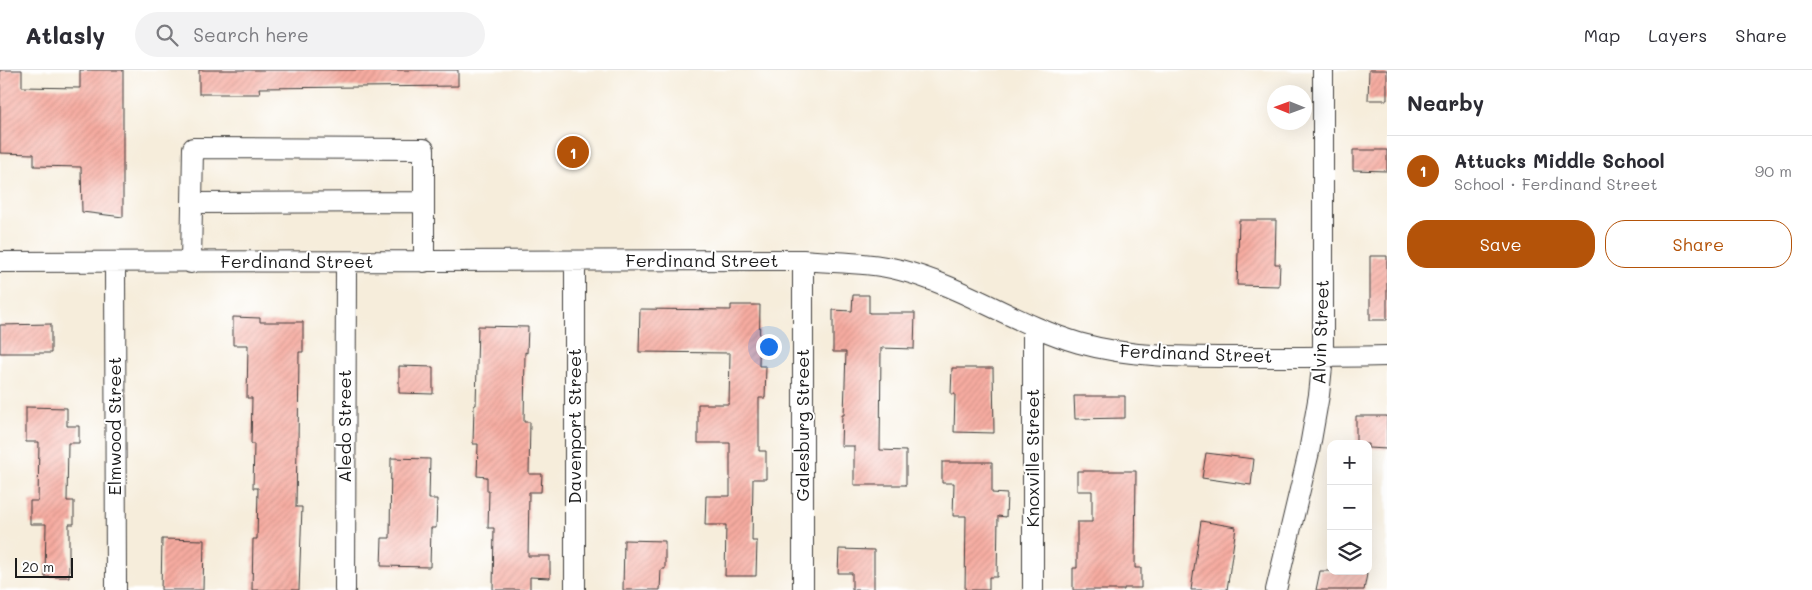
<!DOCTYPE html>
<html lang="en">
<head>
<meta charset="utf-8">
<style>
	body { margin:0; font-family:Mali,sans-serif; background:#f2f2f3; color:#2b2b33 }
	.controls { position:absolute; right:15px; bottom:15px; display:grid; overflow:hidden; border-radius:10px; box-shadow:0 5px 20px #0002 }
	.controls button { width:45px; height:45px; display:grid; place-items:center; padding:0; border:0; border-bottom:1px solid #e1e1e2; background:#fff; color:#2b2b33; font:25px sans-serif }
	.compass { position:absolute; left:1267px; top:15px; width:45px; height:45px; border-radius:50%; background:#fff; box-shadow:0 5px 20px #0002; rotate:271deg }
	.scale { position:absolute; left:15px; bottom:12px; width:58px; box-sizing:border-box; padding-left:5px; border:2px solid #1c1c1c; border-top:0; font-size:14px; line-height:18px; white-space:nowrap; color:#1c1c1c; -webkit-text-stroke:4px #fff; paint-order:stroke }
	.you { position:absolute; left:768px; top:276px; width:18px; height:18px; margin:-12px; border:4px solid #fff; border-radius:50%; background:#1a73e8; box-shadow:0 0 0 8px #1a73e833 }
	.badge { display:grid; place-items:center; width:32px; height:32px; border-radius:50%; background:#b45309; color:#fff; font-size:16px; font-weight:700 }
	.pin { position:absolute; translate:-50% -50%; border:2px solid #fff; box-shadow:0 1px 5px #0006 }
	.list { margin:0; padding:0; list-style:none }
	h2 { display:flex; justify-content:space-between; align-items:center; height:65px; margin:0; padding:0 20px; font-size:21px }
	h2 small { font-size:16px; font-weight:400; color:#7c7c81 }
	.list li { display:grid; grid-template-columns:32px 1fr auto; gap:15px; align-items:center; box-sizing:border-box; height:70px; padding:0 20px; border-top:1px solid #e1e1e2 }
	.list b { display:block; font-size:19px; white-space:nowrap }
	.list p { margin:0; font-size:16px; white-space:nowrap; color:#7c7c81 }
	.list em { font-size:16px; font-style:normal; color:#7c7c81 }
	.actions { display:flex; gap:10px; padding:15px 20px }
	.actions a { flex:1; padding:11px 0; border:1px solid #b45309; border-radius:20px; text-align:center; font-size:18px; color:#b45309 }
	.actions .main { background:#b45309; color:#fff }
	.icon { flex:none; width:28px; height:28px; fill:none; stroke:currentColor; stroke-width:2; stroke-linecap:round; stroke-linejoin:round }
	.map { position:relative; flex:none; width:1387px; height:520px; overflow:hidden }
	header { display:flex; align-items:center; gap:30px; box-sizing:border-box; height:70px; padding:0 25px; background:#fff; border-bottom:1px solid #e1e1e2 }
	header strong { font-size:24px }
	nav { display:flex; gap:28px; margin-inline-start:auto; font-size:18px }
	.search { width:350px; height:45px; background:#f2f2f3; display:flex; align-items:center; gap:12px; box-sizing:border-box; padding:0 18px; border-radius:28px; color:#7c7c81; font-size:19px }
	main { display:flex }
	aside { flex:1; background:#fff }
	.map>svg:first-child { display:block }
</style>
</head>
<body>
<header>
<strong>Atlasly</strong>
<div class="search"><svg class="icon" aria-label="search" viewBox="0 0 24 24"><circle cx="10" cy="10" r="6"/><path d="M15 15l6 6"/></svg>Search here</div>
<nav><a>Map</a><a>Layers</a><a>Share</a></nav>
</header>
<main>
<div class="map">
<svg width="1387" height="520" viewBox="0 0 1387 520">
	<defs>
		<pattern id="building-hatch" width="6" height="6" patternUnits="userSpaceOnUse" patternTransform="scale(1.25)"><rect width="6" height="6" fill="#f6aba0"/><path d="M-1 1l2-2M0 6l6-6M5 7l2-2" fill="none" stroke="#d29389"/></pattern>
	</defs>
	<rect width="100%" height="100%" fill="#fff"/>
	<filter id="ink" filterUnits="userSpaceOnUse"><feTurbulence type="fractalNoise" baseFrequency=".02" numOctaves="2"/><feDisplacementMap in="SourceGraphic" scale="10" xChannelSelector="R" yChannelSelector="G"/><feConvolveMatrix kernelMatrix="1 2 1 2 8 2 1 2 1" color-interpolation-filters="sRGB"/></filter>
	<filter id="wash" filterUnits="userSpaceOnUse"><feTurbulence type="fractalNoise" baseFrequency=".0096" numOctaves="4" result="noise"/><feDisplacementMap in="SourceGraphic" scale="20" xChannelSelector="R" yChannelSelector="G"/><feGaussianBlur stdDeviation="1.12" result="paint"/><feColorMatrix in="noise" values="0 0 0 0 0 0 0 0 0 0 0 0 0 0 0 0 0 1.4 0 .05"/><feComposite in="paint" operator="in"/></filter>
	<g filter="url(#wash)">
		<rect width="100%" height="100%" fill="#f6eddb"/>
		<g id="blocks">
			<path fill="url(#building-hatch)" d="M 0,0 L 22,0 L 22,17 L 80,18 L 80,0 L 123,0 L 123,147 L 82,142 L 81,97 L 34,96 L 34,84 L 0,83 Z
				M 199,0 L 458,0 L 458,16 L 259,18 L 260,24 L 199,24 Z
				M 1369,0 L 1387,0 L 1387,30 L 1368,30 Z
				M 1353,80 L 1387,80 L 1387,101 L 1353,100 Z
				M 1239,150 L 1276,150 L 1275,194 L 1280,194 L 1279,216 L 1237,215 Z
				M 1370,186 L 1387,186 L 1387,250 L 1370,250 Z
				M 853,225 L 869,225 L 869,243 L 915,243 L 914,279 L 881,278 L 880,380 L 906,381 L 906,415 L 854,415 L 854,376 L 841,376 L 842,345 L 844,345 L 846,282 L 833,282 L 833,240 L 852,241 Z
				M 731,235 L 760,235 L 759,296 L 766,296 L 765,328 L 759,328 L 759,381 L 766,381 L 766,409 L 753,409 L 752,471 L 757,471 L 756,506 L 725,506 L 726,455 L 705,455 L 706,426 L 730,426 L 730,373 L 698,373 L 698,334 L 729,334 L 730,283 L 639,282 L 640,239 L 731,240 Z
				M 233,247 L 260,248 L 260,252 L 303,252 L 303,282 L 299,282 L 298,375 L 297,375 L 296,437 L 302,437 L 299,520 L 252,520 L 253,469 L 257,469 L 258,418 L 253,418 L 254,374 L 251,374 L 252,328 L 247,328 L 248,275 L 233,275 Z
				M 51,254 L 51,283 L 0,283 L 0,255 Z
				M 478,256 L 528,257 L 527,283 L 525,282 L 524,352 L 530,352 L 529,404 L 542,404 L 541,422 L 529,422 L 528,486 L 550,486 L 550,508 L 530,507 L 530,520 L 493,520 L 494,458 L 488,458 L 489,421 L 487,421 L 487,407 L 477,406 L 478,374 L 473,374 L 474,335 L 476,335 Z
				M 399,296 L 433,297 L 433,324 L 399,323 Z
				M 952,298 L 993,298 L 994,363 L 954,362 L 955,324 L 951,324 Z
				M 1074,326 L 1125,326 L 1125,348 L 1075,349 Z
				M 26,337 L 67,338 L 67,356 L 79,356 L 79,373 L 68,373 L 67,431 L 74,431 L 74,454 L 69,454 L 69,507 L 45,507 L 46,454 L 30,454 L 30,431 L 38,431 L 39,372 L 26,372 Z
				M 1356,346 L 1387,346 L 1387,379 L 1368,378 L 1368,374 L 1356,374 Z
				M 1206,383 L 1254,389 L 1251,415 L 1202,408 Z
				M 391,388 L 430,389 L 429,429 L 437,429 L 436,458 L 431,458 L 430,497 L 381,496 L 382,468 L 390,468 Z
				M 942,392 L 992,392 L 992,423 L 1007,424 L 1006,447 L 998,446 L 997,507 L 989,507 L 989,520 L 965,520 L 966,446 L 953,446 L 954,413 L 942,413 Z
				M 1077,401 L 1136,401 L 1135,498 L 1141,498 L 1141,518 L 1124,518 L 1124,520 L 1073,520 L 1073,498 L 1077,498 L 1077,452 L 1092,452 L 1092,421 L 1077,421 Z
				M 1201,451 L 1236,457 L 1227,520 L 1191,520 Z
				M 162,469 L 204,470 L 203,520 L 161,520 Z
				M 624,470 L 665,471 L 665,499 L 661,499 L 660,520 L 623,520 Z
				M 839,479 L 874,480 L 874,520 L 852,520 L 852,503 L 838,503 Z
				M 1320,501 L 1355,501 L 1367,504 L 1364,520 L 1316,520 Z"/>
		</g>
	</g>
	<g filter="url(#ink)">
		<use href="#blocks" fill-opacity="0" stroke="#3d3b39" stroke-width="1"/>
		<g fill="none" stroke-linecap="round" stroke-linejoin="round">
			<g stroke="#3d3b39" stroke-width="22">
				<path id="minor" d="M 193,133 L 424,132
					M 803,190 L 803,520
					M 0,192 L 803,190 C 835,193 869,192 900,200 C 963,216 1017,255 1079,273 C 1132,288 1188,287 1244,287 C 1291,287 1339,287 1387,286
					M 115,192 L 116,520
					M 575,192 L 575,520
					M 191,193 L 193,78 L 424,79 L 424,192
					M 345,520 L 346,192
					M 1033,520 L 1033,256
					M 1276,520 L 1309,382 L 1319,325 L 1323,287 L 1323,0"/>
			</g>
			<use href="#minor" stroke="#fff" stroke-width="20"/>
		</g>
	</g>
	<g text-anchor="middle" stroke-width="4" stroke-linejoin="round" paint-order="stroke">
		<g font-size="18" fill="#1c1c1c" stroke="#fff">
			<text x="702" y="197">Ferdinand Street</text>
			<text x="297" y="198">Ferdinand Street</text>
			<text transform="translate(1321 262) rotate(-88)" y="6">Alvin Street</text>
			<text transform="translate(1196 284) rotate(2)" y="6">Ferdinand Street</text>
			<text transform="translate(803 355) rotate(-90)" y="6">Galesburg Street</text>
			<text transform="translate(115 356) rotate(-90)" y="6">Elmwood Street</text>
			<text transform="translate(345 356) rotate(-90)" y="6">Aledo Street</text>
			<text transform="translate(575 356) rotate(-90)" y="6">Davenport Street</text>
			<text transform="translate(1033 388) rotate(-90)" y="6">Knoxville Street</text>
		</g>
	</g>
</svg>
<div class="controls">
<button>+</button>
<button>−</button>
<button><svg class="icon" aria-label="layers" viewBox="0 0 24 24"><path d="M12 4l9 5-9 5-9-5zM3 14l9 5 9-5"/></svg></button>
</div>
<svg class="compass" viewBox="-18 -18 36 36"><path d="M0-13l5 13h-10z" fill="#e53935"/><path d="M0 13l5-13h-10z" fill="#7c7c81"/></svg>
<div class="scale">20 m</div>
<div class="you"></div>
<div class="pin badge" style="left:573px;top:82px">1</div>
</div>
<aside>
<h2>Nearby<small></small></h2>
<ul class="list">
<li><span class="badge">1</span><div><b>Attucks Middle School</b><p>School · Ferdinand Street</p></div><em>90 m</em></li>
</ul>
<div class="actions"><a class="main">Save</a><a>Share</a></div>
</aside>
</main>
</body>
</html>
